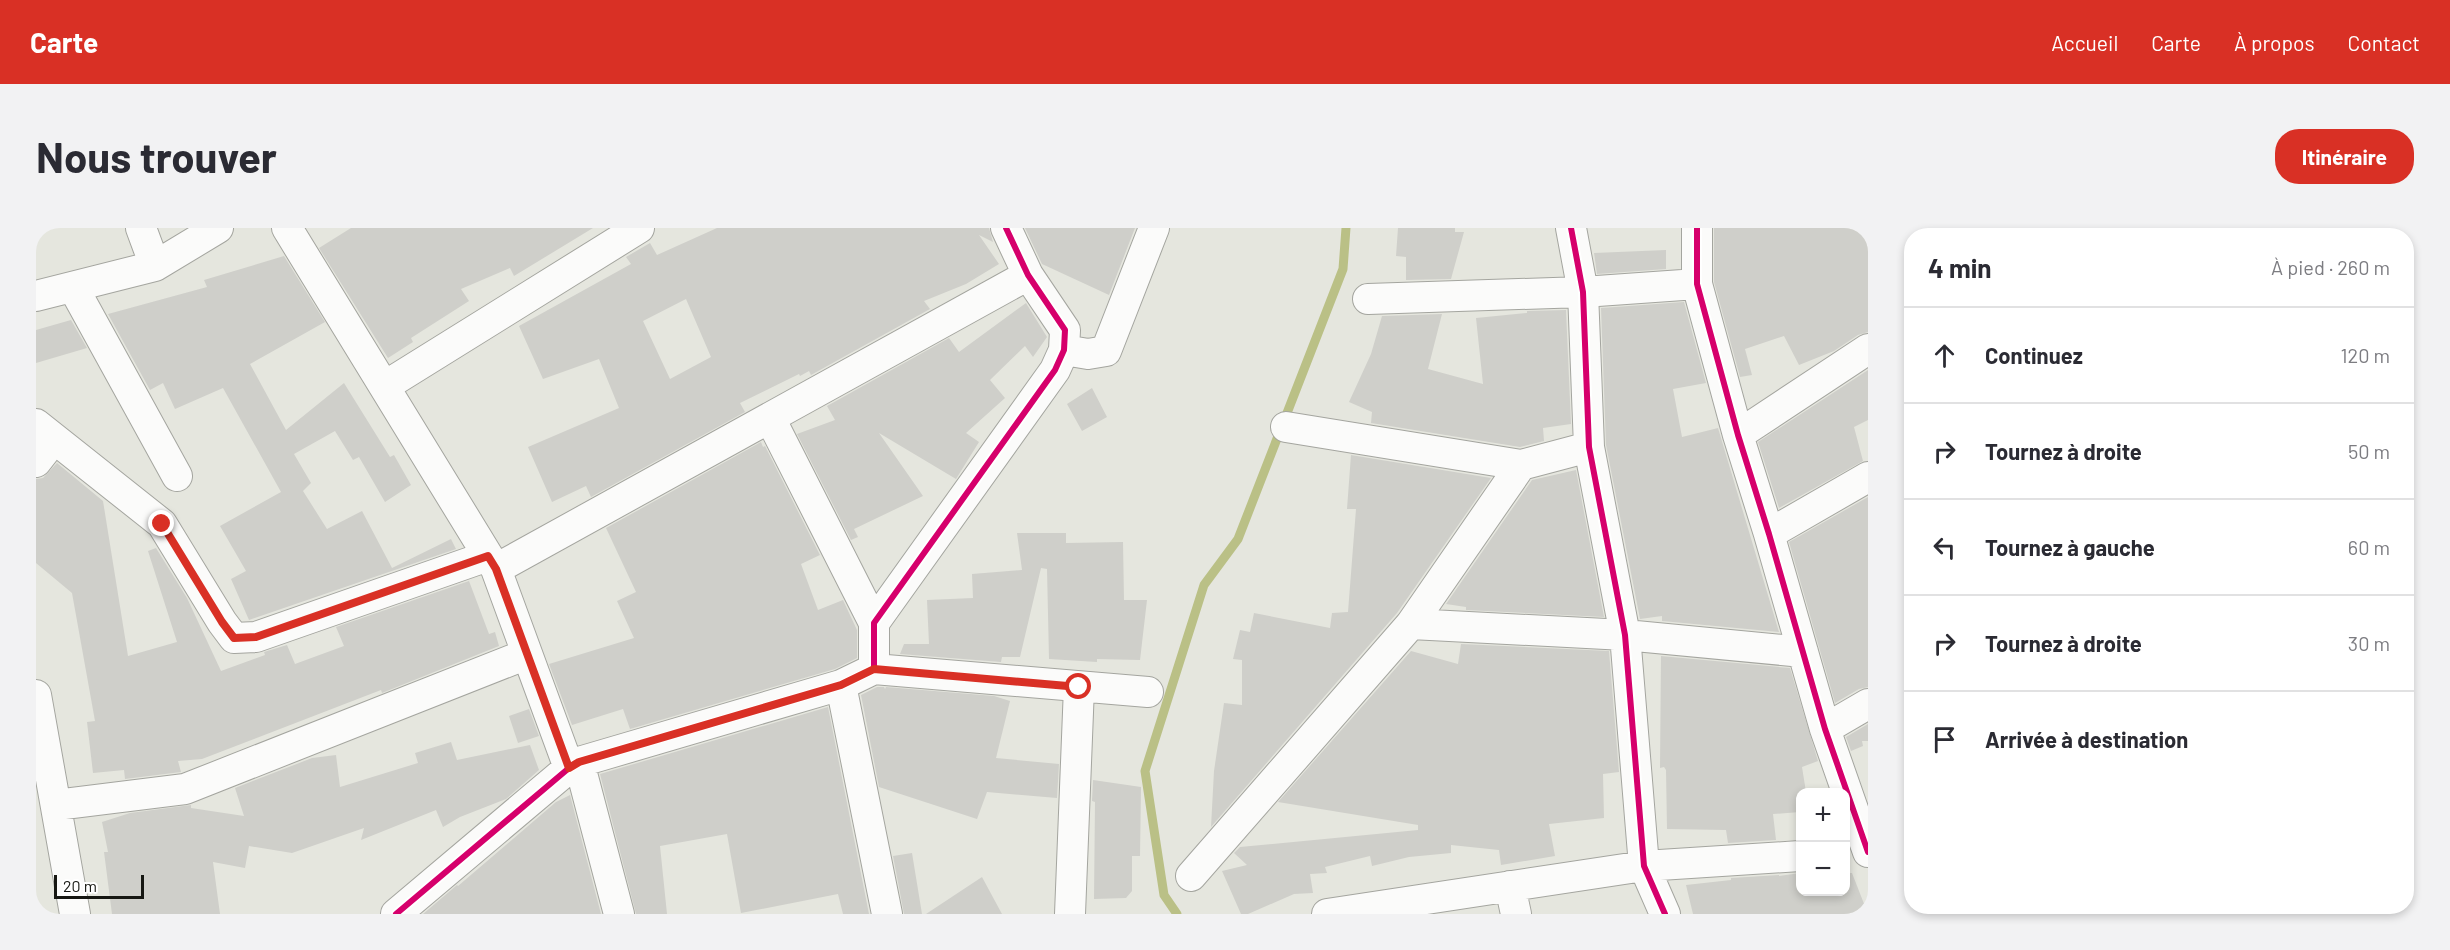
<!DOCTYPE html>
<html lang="fr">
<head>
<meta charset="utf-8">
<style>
	body { margin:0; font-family:Barlow,sans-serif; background:#f2f2f3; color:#2b2b33 }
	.controls { position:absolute; right:18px; bottom:18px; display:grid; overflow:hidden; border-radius:12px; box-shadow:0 3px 9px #0003 }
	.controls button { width:54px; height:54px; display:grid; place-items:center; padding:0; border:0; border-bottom:2px solid #e1e1e2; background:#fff; color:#2b2b33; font:30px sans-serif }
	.scale { position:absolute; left:18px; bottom:15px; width:90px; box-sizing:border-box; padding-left:6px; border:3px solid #161712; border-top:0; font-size:16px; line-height:21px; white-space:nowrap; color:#161712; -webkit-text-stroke:4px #fff; paint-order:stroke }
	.stop { position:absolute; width:18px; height:18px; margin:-14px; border:4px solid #d93025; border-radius:50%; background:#fff }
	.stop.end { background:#d93025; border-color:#fff; box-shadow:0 2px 6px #0008 }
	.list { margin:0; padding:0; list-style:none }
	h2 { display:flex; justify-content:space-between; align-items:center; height:78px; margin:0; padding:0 24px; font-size:26px }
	h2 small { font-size:20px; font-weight:400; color:#7c7c81 }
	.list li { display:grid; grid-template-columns:39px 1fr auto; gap:18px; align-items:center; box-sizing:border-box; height:96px; padding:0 24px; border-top:2px solid #e1e1e2 }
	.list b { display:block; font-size:22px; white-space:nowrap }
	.list em { font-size:20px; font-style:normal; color:#7c7c81 }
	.icon { flex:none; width:33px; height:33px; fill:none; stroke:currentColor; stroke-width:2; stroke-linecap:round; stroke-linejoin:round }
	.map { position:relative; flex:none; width:1832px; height:686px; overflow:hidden; border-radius:24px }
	header { display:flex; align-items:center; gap:36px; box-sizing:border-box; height:84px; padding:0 30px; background:#d93025; color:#fff }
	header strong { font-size:28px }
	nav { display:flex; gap:33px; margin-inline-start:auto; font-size:21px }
	.intro { display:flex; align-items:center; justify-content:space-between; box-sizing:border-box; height:144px; padding:0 36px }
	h1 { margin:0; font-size:42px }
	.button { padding:15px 27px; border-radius:24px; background:#d93025; color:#fff; font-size:21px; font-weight:700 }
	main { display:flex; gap:36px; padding:0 36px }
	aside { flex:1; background:#fff; border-radius:24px; box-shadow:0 3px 9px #0003 }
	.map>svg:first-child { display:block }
</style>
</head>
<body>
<header>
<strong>Carte</strong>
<nav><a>Accueil</a><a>Carte</a><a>À propos</a><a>Contact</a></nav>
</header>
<div class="intro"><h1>Nous trouver</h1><a class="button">Itinéraire</a></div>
<main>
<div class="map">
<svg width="1832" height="686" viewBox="0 0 1832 686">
	<rect width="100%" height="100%" fill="#e5e6de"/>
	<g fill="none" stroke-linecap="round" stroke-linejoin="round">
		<path stroke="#bac086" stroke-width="9" d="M 1141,686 L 1128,667 L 1109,543 L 1168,357 L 1202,311 L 1307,41 L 1310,0"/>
	</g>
	<path fill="#cfcfca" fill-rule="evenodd" d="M 315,0 L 557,0 L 478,48 L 474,40 L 425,61 L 433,73 L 375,110 L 377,114 L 352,130 L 283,20 Z
		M 681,0 L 953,0 L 957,14 L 943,7 L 963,36 L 930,56 L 888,73 L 894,81 L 775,147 L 773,143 L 764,148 L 763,146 L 704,175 L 709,184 L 555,269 L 550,258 L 516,274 L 492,219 L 583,180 L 563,131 L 507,151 L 483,98 L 595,36 L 590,29 L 614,15 L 621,27 ZM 650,71 L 675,129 L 634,151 L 607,93 Z
		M 989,0 L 1099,0 L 1073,67 L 1006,36 Z
		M 1362,0 L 1419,0 L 1419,4 L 1428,4 L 1415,51 L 1370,52 L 1370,29 L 1360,28 Z
		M 1678,0 L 1832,0 L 1832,104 L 1822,107 L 1798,123 L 1763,137 L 1748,108 L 1709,121 L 1716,147 L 1704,149 L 1678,54 Z
		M 1630,22 L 1630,41 L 1561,46 L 1558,25 Z
		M 248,28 L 289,94 L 214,136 L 250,202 L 308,155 L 354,229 L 358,227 L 375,257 L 349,274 L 323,229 L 317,232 L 299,203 L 258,226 L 275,255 L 267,263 L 291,301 L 326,283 L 356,340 L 415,311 L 420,321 L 213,392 L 195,351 L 210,343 L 184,298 L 245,264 L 187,160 L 139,181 L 127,155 L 114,162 L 72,86 L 171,59 L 168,52 Z
		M 1648,74 L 1670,155 L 1637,161 L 1646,209 L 1682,200 L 1743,404 L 1626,393 L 1626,388 L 1604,391 L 1570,217 L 1565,80 Z
		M 990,75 L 1011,109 L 997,129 L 989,118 L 954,152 L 969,170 L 930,205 L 943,214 L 920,251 L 843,205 L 887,268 L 818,301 L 822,309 L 815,312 L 761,206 L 799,192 L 791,178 L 913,110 L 923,124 Z
		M 1530,82 L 1535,196 L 1507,200 L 1508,213 L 1484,219 L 1335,195 L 1336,184 L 1313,174 L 1335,126 L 1346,88 L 1406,86 L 1392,141 L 1447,156 L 1440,90 L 1491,85 L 1491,83 Z
		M 35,92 L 51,120 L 0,135 L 0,102 Z
		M 1832,142 L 1832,192 L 1818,199 L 1827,233 L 1743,280 L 1722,214 Z
		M 1056,160 L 1071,189 L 1046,203 L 1031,176 Z
		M 725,214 L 727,219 L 729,218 L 784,327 L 765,336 L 782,382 L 807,372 L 821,402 L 821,430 L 799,441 L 594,501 L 587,481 L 536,497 L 513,436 L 598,410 L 581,373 L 600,364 L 570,300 Z
		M 1315,227 L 1455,250 L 1361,385 L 1175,599 L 1178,543 L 1188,475 L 1206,477 L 1206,432 L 1197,431 L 1204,402 L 1214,404 L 1218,385 L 1294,400 L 1296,385 L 1312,384 L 1320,281 L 1311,281 Z
		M 21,235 L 67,273 L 92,428 L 141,414 L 112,323 L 120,320 L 151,370 L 185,443 L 229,427 L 228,424 L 251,417 L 259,436 L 308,418 L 300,399 L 433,353 L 453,406 L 459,404 L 463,418 L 346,465 L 345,462 L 166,531 L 142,533 L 145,544 L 89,551 L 88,542 L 57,545 L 51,494 L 59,493 L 36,365 L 0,335 L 0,251 L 7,250 Z
		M 1540,242 L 1568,389 L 1430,382 L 1430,379 L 1410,376 L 1496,252 Z
		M 1832,269 L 1832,459 L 1823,461 L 1799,475 L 1753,314 Z
		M 981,305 L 1030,305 L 1030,315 L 1087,314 L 1088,372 L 1111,372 L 1104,432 L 1061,431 L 1061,434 L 1013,431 L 1011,341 L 1005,340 L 984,429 L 966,429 L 965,434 L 864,426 L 868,416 L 893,416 L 891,372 L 937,370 L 936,346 L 986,342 Z
		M 1425,416 L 1573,423 L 1583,544 L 1567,546 L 1568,590 L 1513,596 L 1519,628 L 1465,637 L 1463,622 L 1415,617 L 1415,625 L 1373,629 L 1336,638 L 1334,628 L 1289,639 L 1291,645 L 1274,646 L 1277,665 L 1258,666 L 1212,686 L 1205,686 L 1186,643 L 1211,637 L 1198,625 L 1204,619 L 1382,602 L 1382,597 L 1242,574 L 1375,423 L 1422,436 Z
		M 1625,428 L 1754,440 L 1782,533 L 1766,539 L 1770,564 L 1764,564 L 1764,584 L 1737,586 L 1740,612 L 1692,615 L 1690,602 L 1631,601 L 1630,542 L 1628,539 L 1624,540 Z
		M 841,459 L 848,459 L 849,461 L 850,459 L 958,468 L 974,473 L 960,530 L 1023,536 L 1021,570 L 951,564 L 941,591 L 843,559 L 825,467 Z
		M 792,479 L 833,686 L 807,686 L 802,666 L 705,685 L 691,606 L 624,618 L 631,686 L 600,686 L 564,546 Z
		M 493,481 L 503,508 L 482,515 L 473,488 Z
		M 1832,496 L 1832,513 L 1826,513 L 1827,518 L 1815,523 L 1810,509 Z
		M 415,514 L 421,532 L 494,517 L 503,542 L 470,571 L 424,589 L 407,599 L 400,582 L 325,612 L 328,600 L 256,625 L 213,618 L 209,640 L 177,634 L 184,686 L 76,686 L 68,624 L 72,624 L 66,594 L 94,585 L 155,577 L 155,580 L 208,588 L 199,560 L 276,530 L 300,527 L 304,559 L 382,535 L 379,525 Z
		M 1057,552 L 1105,559 L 1104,628 L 1096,628 L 1096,663 L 1090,670 L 1058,671 L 1059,574 L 1056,573 Z
		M 534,567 L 565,686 L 387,686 L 421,657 L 422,658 L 520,574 Z
		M 876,625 L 886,686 L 868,686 L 857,628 Z
		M 1764,645 L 1764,663 L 1809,663 L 1809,645 L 1816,645 L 1832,686 L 1657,686 L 1650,657 L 1695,652 L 1695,650 L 1743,647 L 1743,648 Z
		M 946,649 L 966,686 L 890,686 Z"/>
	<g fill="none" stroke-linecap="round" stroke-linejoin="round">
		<g stroke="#a4a59f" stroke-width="32">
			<path id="minor" d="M 105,0 L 119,38
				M 251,0 L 460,341 L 533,540
				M 1535,0 L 1547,64 L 1553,219 L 1589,407 L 1608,638 L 1629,686
				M 1661,0 L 1661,56 L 1702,207 L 1733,306 L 1789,501 L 1832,624
				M 37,59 L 141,248
				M 0,68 L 119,38 L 182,0
				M 1332,71 L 1547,64 L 1661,56
				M 1028,122 L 1052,126 L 1070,123 L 1118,0
				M 349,158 L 603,0
				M 734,190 L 838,395
				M 0,196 L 126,296 L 186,394 L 198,410 L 220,409 L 452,328
				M 1250,199 L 1485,237 L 1553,219
				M 1702,207 L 1832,121
				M 0,234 L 18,211
				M 1733,306 L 1832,249
				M 460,341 L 992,47
				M 1375,396 L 1589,407 L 1767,424
				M 838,441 L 1112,464
				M 805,457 L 851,686
				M 0,467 L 39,686
				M 1789,501 L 1832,476
				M 543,534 L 583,686
				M 20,577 L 149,561 L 491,426
				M 1155,648 L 1375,396 L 1485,237
				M 1474,658 L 1480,686
				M 360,686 L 533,540 L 543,534 L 805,457 L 838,441 L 838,395 L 1019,142 L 1028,122 L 1029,102 L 992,47 L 970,0
				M 1034,686 L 1043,459
				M 1291,686 L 1608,638 L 1764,628"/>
		</g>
		<use href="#minor" stroke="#fbfbfa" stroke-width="30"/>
		<g stroke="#fff" stroke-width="10">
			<path id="cycleway" d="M 1535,0 L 1547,64 L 1553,219 L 1589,407 L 1608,638 L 1629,686
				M 1661,0 L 1661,56 L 1702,207 L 1733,306 L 1789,501 L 1832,624
				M 360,686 L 533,540 L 543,534 L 805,457 L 838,441 L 838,395 L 1019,142 L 1028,122 L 1029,102 L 992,47 L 970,0"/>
		</g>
		<use href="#cycleway" stroke="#d6006c" stroke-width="6"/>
	</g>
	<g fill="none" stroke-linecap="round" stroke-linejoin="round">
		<path stroke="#d93025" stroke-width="8" d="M 126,296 L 186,394 L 198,410 L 220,409 L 452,328 L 460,341 L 533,540 L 543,534 L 805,457 L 838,441 L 1043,459"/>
	</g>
</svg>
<div class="controls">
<button>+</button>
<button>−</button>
</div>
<div class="scale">20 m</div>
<div class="stop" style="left:1043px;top:459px"></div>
<div class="stop end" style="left:126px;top:296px"></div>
</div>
<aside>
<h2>4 min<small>À pied · 260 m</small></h2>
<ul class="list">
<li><svg class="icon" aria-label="ahead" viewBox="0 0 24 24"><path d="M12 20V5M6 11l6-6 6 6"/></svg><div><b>Continuez</b></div><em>120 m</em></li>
<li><svg class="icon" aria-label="right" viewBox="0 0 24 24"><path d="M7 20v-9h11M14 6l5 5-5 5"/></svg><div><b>Tournez à droite</b></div><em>50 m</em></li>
<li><svg class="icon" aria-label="left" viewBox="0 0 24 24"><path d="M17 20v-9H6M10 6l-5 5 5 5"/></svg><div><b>Tournez à gauche</b></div><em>60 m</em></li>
<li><svg class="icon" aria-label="right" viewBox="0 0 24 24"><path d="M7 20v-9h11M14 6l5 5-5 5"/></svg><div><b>Tournez à droite</b></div><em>30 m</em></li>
<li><svg class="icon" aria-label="arrive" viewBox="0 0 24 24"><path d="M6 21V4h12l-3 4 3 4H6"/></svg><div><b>Arrivée à destination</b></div></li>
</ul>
</aside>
</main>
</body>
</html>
